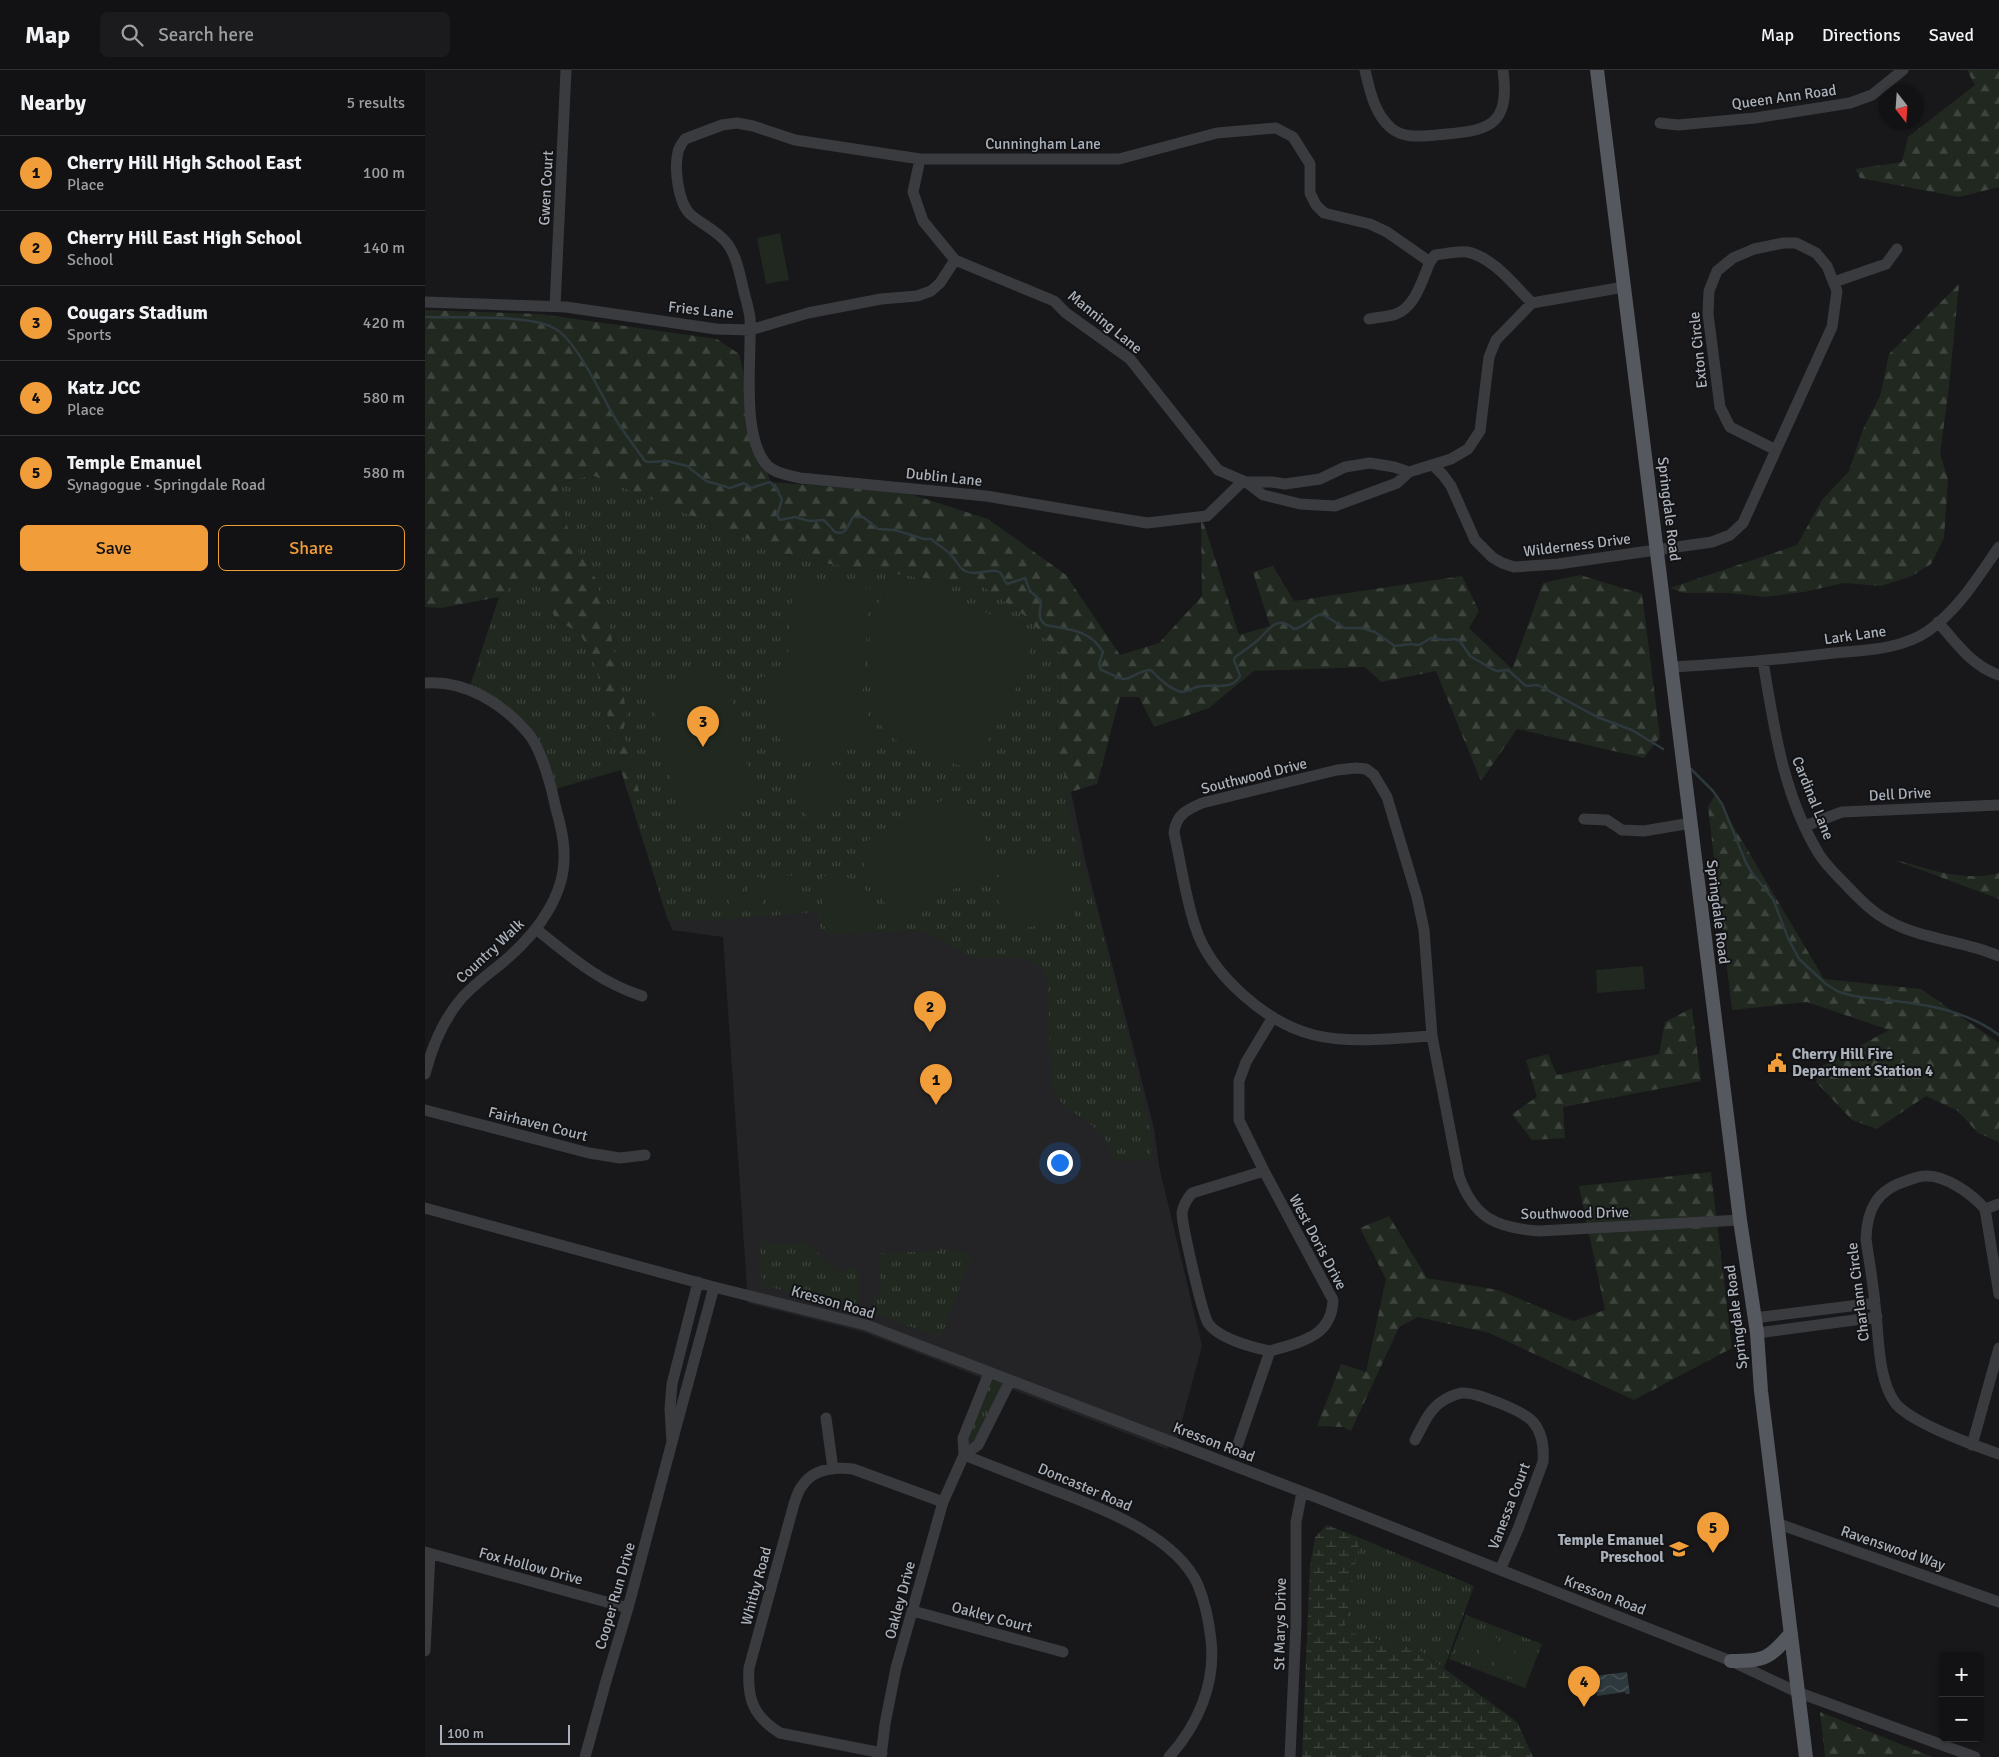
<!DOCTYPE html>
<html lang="en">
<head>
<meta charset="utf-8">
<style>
	body { margin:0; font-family:Signika,sans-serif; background:#1b1b1d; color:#f1f3f6 }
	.controls { position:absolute; right:15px; bottom:15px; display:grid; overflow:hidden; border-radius:8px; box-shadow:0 1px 4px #0004 }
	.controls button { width:45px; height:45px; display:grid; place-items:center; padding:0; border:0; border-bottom:1px solid #313234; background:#121214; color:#f1f3f6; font:25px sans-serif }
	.compass { position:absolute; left:1454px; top:15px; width:45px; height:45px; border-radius:50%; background:#121214; box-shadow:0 1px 4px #0004; rotate:163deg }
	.scale { position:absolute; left:15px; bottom:12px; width:130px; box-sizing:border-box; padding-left:5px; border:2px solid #aab1ba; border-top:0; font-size:14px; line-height:18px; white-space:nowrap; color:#aab1ba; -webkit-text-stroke:4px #131315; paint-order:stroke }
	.you { position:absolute; left:634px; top:1092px; width:18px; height:18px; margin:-12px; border:4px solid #fff; border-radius:50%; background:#1a73e8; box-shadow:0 0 0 8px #1a73e833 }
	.badge { display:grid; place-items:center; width:32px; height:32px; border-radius:50%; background:#f09d3a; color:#111; font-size:16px; font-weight:700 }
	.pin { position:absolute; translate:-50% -41px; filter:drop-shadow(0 1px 2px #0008) }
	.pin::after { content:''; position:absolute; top:26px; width:18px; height:15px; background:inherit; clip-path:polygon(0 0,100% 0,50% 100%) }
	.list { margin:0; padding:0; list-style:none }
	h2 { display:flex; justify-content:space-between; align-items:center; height:65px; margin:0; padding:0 20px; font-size:21px }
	h2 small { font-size:16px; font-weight:400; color:#9c9ea0 }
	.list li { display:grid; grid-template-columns:32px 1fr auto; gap:15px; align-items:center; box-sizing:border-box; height:75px; padding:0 20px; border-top:1px solid #313234 }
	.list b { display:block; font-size:19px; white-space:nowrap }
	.list p { margin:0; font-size:16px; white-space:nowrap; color:#9c9ea0 }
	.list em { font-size:16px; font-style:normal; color:#9c9ea0 }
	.actions { display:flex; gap:10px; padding:15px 20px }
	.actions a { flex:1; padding:11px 0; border:1px solid #f09d3a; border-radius:8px; text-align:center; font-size:18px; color:#f09d3a }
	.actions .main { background:#f09d3a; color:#111 }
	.icon { flex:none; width:28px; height:28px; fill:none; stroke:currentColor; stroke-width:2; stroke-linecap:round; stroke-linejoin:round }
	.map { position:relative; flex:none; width:1574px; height:1687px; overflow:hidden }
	header { display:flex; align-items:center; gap:30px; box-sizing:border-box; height:70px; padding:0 25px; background:#121214; border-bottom:1px solid #313234 }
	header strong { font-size:24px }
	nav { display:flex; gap:28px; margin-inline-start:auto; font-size:18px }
	.search { width:350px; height:45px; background:#1b1b1d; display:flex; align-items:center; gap:12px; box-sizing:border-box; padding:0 18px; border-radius:8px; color:#9c9ea0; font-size:19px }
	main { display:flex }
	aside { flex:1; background:#121214 }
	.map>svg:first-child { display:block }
</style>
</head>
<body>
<header>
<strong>Map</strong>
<div class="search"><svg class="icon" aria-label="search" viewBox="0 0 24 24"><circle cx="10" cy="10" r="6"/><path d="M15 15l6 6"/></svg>Search here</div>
<nav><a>Map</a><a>Directions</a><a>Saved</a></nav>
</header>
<main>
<aside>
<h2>Nearby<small>5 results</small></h2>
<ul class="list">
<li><span class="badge">1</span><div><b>Cherry Hill High School East</b><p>Place</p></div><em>100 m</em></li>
<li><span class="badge">2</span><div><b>Cherry Hill East High School</b><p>School</p></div><em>140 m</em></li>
<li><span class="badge">3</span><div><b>Cougars Stadium</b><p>Sports</p></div><em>420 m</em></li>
<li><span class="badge">4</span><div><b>Katz JCC</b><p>Place</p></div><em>580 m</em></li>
<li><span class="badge">5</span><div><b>Temple Emanuel</b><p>Synagogue · Springdale Road</p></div><em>580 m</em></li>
</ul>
<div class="actions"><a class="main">Save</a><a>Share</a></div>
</aside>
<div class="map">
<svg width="1574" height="1687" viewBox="0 0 1574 1687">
	<defs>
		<pattern id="grass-tufts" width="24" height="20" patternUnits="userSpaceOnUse" patternTransform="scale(1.25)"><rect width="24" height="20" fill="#202820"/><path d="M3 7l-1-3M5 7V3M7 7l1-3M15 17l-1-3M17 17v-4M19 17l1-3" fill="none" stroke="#3e453e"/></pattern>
		<pattern id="forest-firs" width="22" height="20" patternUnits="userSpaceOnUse" patternTransform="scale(1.25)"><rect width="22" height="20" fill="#202820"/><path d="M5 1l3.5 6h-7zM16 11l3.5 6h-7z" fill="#3e453e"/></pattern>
		<pattern id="wetland-marsh" width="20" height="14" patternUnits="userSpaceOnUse" patternTransform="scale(1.25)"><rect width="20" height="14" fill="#202820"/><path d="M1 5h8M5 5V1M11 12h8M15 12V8" fill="none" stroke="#3e453e"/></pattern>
		<pattern id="water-waves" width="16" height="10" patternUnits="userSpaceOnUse" patternTransform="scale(1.25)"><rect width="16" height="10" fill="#2e393e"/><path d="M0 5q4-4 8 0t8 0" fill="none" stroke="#4a5358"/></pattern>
	</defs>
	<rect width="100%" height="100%" fill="#18181a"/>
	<path fill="#242427" d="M 636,673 L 660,789 L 729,1058 L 734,1096 L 777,1276 L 752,1369 L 742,1379 L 438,1262 L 323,1233 L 298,867 L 247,860 L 194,695 Z"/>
	<path fill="url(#grass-tufts)" d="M 167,405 L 372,489 L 559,517 L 603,548 L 638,587 L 630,674 L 645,722 L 645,745 L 649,764 L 676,856 L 712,1004 L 725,1057 L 726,1089 L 689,1092 C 686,1083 684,1073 678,1066 C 663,1047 634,1040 626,1016 L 623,913 C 612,876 581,893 552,887 C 533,884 520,868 501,863 C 490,860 477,862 467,862 C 445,863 423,864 402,864 L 396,859 L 392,842 L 307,849 L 243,851 L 196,700 L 127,720 L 107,668 L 44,619 L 74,527 L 95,509 L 111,509 L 131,550 L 155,563 L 169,591 L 131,414 Z
		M 338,1167 L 339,1174 L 383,1173 L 416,1205 L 424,1198 L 431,1197 L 434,1202 L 435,1240 L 337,1215 L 335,1168 Z
		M 516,1177 L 544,1184 L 546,1188 L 516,1267 L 449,1244 L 448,1224 L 454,1224 L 456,1222 L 455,1185 L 456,1183 L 514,1181 Z
		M 564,1303 L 585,1311 L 553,1375 L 539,1385 Z
		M 935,1468 L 1049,1516 L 1019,1598 L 994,1580 L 919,1561 Z
		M 1041,1545 L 1117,1574 L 1100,1618 L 1024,1589 Z"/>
	<path fill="url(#forest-firs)" d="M 1542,0 L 1574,0 L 1574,117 L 1534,127 L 1435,108 L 1430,99 L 1477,92 L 1483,67 L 1550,15 Z
		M 1534,214 L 1524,317 L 1515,384 L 1523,409 L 1519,468 L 1506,494 L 1487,506 L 1456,516 L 1419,513 L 1379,522 L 1340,527 L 1304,523 L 1258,523 L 1245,518 L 1372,475 L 1397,430 L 1424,401 L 1438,359 L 1455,326 L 1464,284 Z
		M 0,240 L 115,244 L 292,269 L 314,284 L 345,412 L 479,422 L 563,449 L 641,505 L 695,585 L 734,573 L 777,526 L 776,444 L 814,565 L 845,556 L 828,502 L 848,496 L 869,531 L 1037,506 L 1054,541 L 1044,558 L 1087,599 L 1118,513 L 1155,505 L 1217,524 L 1235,667 L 1219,688 L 1092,659 L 1056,711 L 1011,601 L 956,612 L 940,597 L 829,601 L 784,638 L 729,657 L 714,627 L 695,627 L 672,714 L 645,722 L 630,674 L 638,587 L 603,548 L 559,517 L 372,489 L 167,405 L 131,414 L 146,470 L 171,509 L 185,560 L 202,644 L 198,661 L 216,729 L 206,731 L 196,700 L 170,594 L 155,563 L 131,550 L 111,509 L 95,509 L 74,527 L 16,538 L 0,537 Z
		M 1290,725 L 1399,909 L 1496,919 L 1574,973 L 1574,1072 L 1553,1063 L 1533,1041 L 1501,1026 L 1452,1059 L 1427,1050 L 1391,1012 L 1394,998 L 1464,960 L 1382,932 L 1307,940 L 1283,737 Z
		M 1467,789 C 1501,798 1539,813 1574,803 L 1574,829 Z
		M 1267,938 L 1276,1011 L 1138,1037 L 1140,1068 L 1107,1070 L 1087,1044 L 1112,1027 L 1101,990 L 1123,984 L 1132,1005 L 1234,984 L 1240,952 Z
		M 1286,1102 L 1307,1278 L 1209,1330 L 1064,1263 L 993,1247 L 974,1257 L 926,1361 L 918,1357 L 892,1356 L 916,1294 L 941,1302 L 961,1209 L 935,1158 L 964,1146 L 1002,1208 L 1073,1220 L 1148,1251 L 1180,1240 L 1154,1116 Z
		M 1395,1642 L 1508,1687 L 1400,1687 Z"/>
	<path fill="url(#wetland-marsh)" d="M 902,1455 L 935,1468 L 919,1561 L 994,1580 L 1092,1652 L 1108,1687 L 877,1687 L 885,1496 L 890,1467 Z"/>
	<path fill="#202820" d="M 355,163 L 364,210 L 341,214 L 332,168 Z
		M 473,510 L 500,511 L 597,561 L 606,590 L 548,699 C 519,691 480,684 459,659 C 439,637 441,567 450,540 C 454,529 465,518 473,510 Z
		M 368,512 L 445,517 L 437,633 L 448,656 L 452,672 L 367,696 L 363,693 L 334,608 L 362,600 Z
		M 299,598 L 332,737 L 257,755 L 224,616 Z
		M 414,694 C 415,700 417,705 418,711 C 418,730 401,748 383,752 L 372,709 L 373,705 Z
		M 535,721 L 574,795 L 469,851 L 430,777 Z
		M 618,788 L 644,789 L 649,846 L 645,851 L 584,860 C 576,844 563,811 580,797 C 589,789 607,789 618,788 Z
		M 374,805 L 375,836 L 361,837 L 359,806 Z
		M 355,806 L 357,837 L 342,838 L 341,807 Z
		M 411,806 C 418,807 425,808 431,811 C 447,820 454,845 453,861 L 407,863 L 399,856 L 397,806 Z
		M 336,807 L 338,838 L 323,839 L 322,808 Z
		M 298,809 L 299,840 L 285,841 L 283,810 Z
		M 317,809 L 319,839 L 304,840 L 303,810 Z
		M 1218,896 L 1220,919 L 1172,923 L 1171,900 Z
		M 1043,1557 L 1056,1562 L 1045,1591 L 1031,1586 Z
		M 1061,1564 L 1074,1569 L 1063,1598 L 1050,1593 Z
		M 1078,1570 L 1092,1576 L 1080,1605 L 1067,1600 Z
		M 1094,1575 L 1113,1582 L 1101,1613 L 1082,1606 Z"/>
	<path fill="url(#water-waves)" d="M 1202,1602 L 1205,1624 L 1201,1624 L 1200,1622 L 1172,1626 L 1169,1606 Z"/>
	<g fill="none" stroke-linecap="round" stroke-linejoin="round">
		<path stroke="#2e393e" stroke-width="2.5" d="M 0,247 C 31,248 104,244 129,258 C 152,270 177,327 191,350 C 200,364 210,377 220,391 L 224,392 L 242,391 L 262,396 L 281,411 L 305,418 L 319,413 L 326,418 L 345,412 L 352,419 L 357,430 L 352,445 L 355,450 L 370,447 L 384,451 L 399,450 L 410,462 L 416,463 L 421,460 L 428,447 L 438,447 L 453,459 L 470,460 L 499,469 L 506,469 C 512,475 522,479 527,486 C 532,491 533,497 540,501 C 551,507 566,497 574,502 C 578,504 579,511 582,514 L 600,508 L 605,521 L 616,531 C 616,541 611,548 621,555 C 645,560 664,559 678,582 L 674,594 L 676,600 C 683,602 692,608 699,609 C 707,609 714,600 726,600 C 735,609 744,619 757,622 C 764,621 770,616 777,616 C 789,614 807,621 815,606 L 809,590 L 810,587 C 818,581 826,576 833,570 C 845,559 852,544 869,559 C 880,558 886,546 897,544 L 920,558 L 936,558 L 950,562 L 970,576 L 985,574 L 994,575 L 1006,568 L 1020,570 L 1030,569 L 1035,571 L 1045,586 L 1067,599 L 1072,601 L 1083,600 L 1101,616 L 1113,615 L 1172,647 L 1207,660 L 1238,679
			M 1266,699 L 1288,721 L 1297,734 L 1321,793 L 1327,803 L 1348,829 L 1363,868 L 1374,889 L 1401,914 L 1414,922 L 1429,926 C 1481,933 1531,933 1574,965"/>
		<path stroke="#393b3f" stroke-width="11" d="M 940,0 C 945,21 949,43 966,58 C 979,69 996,66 1011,65 C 1061,61 1086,59 1078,0
			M 1235,53 L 1253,55 L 1330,48 L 1425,33 L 1447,25 L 1478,0
			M 495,89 L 488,122 L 498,151 L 530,190 L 629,231 L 641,243 L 705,289 L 793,400 L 821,412 L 847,412 L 860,414 L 895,409 L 920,397 L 945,393 L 969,397 L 984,402
			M 1409,212 L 1461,194 L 1472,179
			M 0,232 L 141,237 L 291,259 L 325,260 L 383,243 L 456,229 L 492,226 L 506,221 L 515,213 L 530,190
			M 130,237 L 141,0
			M 944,249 C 952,247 963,247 971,244 C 991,236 997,210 1005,192
			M 1009,396 L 1018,405 L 1026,416 L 1050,470 L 1067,487 L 1077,493 L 1089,497 L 1133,494 L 1287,472 L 1305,465 L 1318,453 L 1351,380 L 1407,257 L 1412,221 L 1402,196 L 1391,183 L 1371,173 L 1358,173 L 1329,179 L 1308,188 L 1292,201 L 1284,221 L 1283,244 L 1295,337 L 1305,357 L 1351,380
			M 818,411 L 782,446 L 722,453 L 561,426 L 375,408 C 364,405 351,404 343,396 C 315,368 327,286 325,248 C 324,239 321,230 319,222 C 315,206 312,185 301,172 C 291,160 276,154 265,144 C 253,132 249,98 253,82 C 254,77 257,73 260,69 L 297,55 L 312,53 L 328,56 L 370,70 L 495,89 L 694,89 L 792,63 L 851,58 L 868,67 L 885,94 L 885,123 L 891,135 L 899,143 L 945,154 L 962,162 L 1005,192 L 1010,185 C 1020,184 1032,181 1042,182 C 1068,187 1089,215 1107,233
			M 821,412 L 838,425 L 875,434 L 910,436 L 972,413 L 984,402 L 1026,389 L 1043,379 L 1055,361 L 1064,287 L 1071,270 L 1107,233 L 1199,217
			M 1513,552 C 1531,573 1547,596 1574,605
			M 1338,591 C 1349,657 1358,725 1394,784 C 1402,797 1414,807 1424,818 C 1436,830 1447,842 1462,850 C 1496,870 1538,870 1574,886
			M 1248,597 C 1299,594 1349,590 1400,584 C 1434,580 1474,581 1503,561 C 1534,539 1553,507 1574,477
			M 0,613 C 40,610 77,633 102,662 C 116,677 127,718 131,739 C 135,753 139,768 139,783 C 141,824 113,861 84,887 C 68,901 50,913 36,929 C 18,950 7,977 0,1004
			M 1159,749 L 1182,750 L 1197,760 L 1219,761 L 1266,753
			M 1380,756 L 1417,742 L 1574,735
			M 111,859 C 146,887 174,912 217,926
			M 1007,966 C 970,968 925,974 889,965 C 841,953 785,904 770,856 C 760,826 756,793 749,763 C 751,745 761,740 777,733 L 912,700 L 931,698 L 941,699 L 949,705 L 962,727 L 992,827 L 999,860 L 1007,966 L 1034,1106 C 1049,1148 1071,1158 1114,1161 L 1315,1150
			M 0,1040 L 164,1083 L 195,1088 L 220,1085
			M 839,1101 L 767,1123 C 762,1129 758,1135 757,1143 C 757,1155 777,1243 783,1253 C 794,1269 827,1277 845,1281
			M 0,1138 L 289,1217 L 441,1255 L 896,1429 L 1306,1591 L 1372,1622 L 1550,1687
			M 1560,1139 L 1574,1134
			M 273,1212 L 247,1314 L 245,1339 L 247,1372 L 289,1217
			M 1574,1224 L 1560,1139 C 1547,1124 1521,1105 1500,1106 C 1494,1106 1487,1109 1481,1111 C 1452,1120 1442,1139 1441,1169 C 1444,1191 1448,1212 1450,1234 C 1454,1263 1452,1310 1471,1334 C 1488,1353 1548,1375 1574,1384
			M 1329,1248 L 1450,1233
			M 1332,1263 L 1452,1247
			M 845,1281 C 875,1272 907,1267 908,1230 L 839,1101 L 814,1050 L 814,1011 L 821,992 L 848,947
			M 401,1348 L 408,1399
			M 990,1370 C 997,1357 1004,1340 1016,1332 C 1022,1328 1030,1324 1037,1323 C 1051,1322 1099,1341 1108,1352 C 1117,1362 1119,1378 1118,1392 L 1093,1459 L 1075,1500
			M 813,1374 L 845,1281
			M 1547,1375 L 1574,1278
			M 539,1385 C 567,1396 595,1407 623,1418 C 671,1436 750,1464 773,1515 C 780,1532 784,1552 786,1570 C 791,1613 773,1655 744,1687
			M 539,1385 L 553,1375 L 585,1311
			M 1351,1453 L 1574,1532
			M 0,1482 L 203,1538
			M 488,1541 L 638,1582
			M 0,1581 L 5,1484
			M 457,1683 L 355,1663 C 328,1646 322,1629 324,1598 L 369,1434 C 371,1428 373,1421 377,1416 C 388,1399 410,1397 428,1399 L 518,1432
			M 160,1687 L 181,1611 L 203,1538 L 247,1372
			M 456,1687 L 460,1654 L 471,1598 L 518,1432 L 539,1385 L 538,1368 L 564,1303
			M 865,1687 L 871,1555 L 871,1452 L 877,1422"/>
		<path stroke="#55585e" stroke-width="14" d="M 1172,0 L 1315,1150 L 1332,1263 L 1336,1321 L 1381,1687
			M 1306,1591 C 1340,1591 1344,1589 1366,1563"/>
	</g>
	<defs>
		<g id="civic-bare" transform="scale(1.5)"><path d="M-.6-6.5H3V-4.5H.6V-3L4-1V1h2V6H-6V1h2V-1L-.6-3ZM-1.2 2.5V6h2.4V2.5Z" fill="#f09d3a" stroke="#131315" stroke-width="2.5" paint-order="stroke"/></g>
		<g id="school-bare" transform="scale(1.5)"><path d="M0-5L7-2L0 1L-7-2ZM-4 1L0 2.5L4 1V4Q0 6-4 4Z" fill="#f09d3a" stroke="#131315" stroke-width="2.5" paint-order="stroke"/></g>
	</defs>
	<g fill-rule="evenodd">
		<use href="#civic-bare" x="1352" y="993"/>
		<use href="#school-bare" x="1254" y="1479"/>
	</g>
	<g text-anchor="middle" stroke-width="4" stroke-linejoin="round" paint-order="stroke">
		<g font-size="15" fill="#aab1ba" stroke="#131315">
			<text transform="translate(1359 27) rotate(-8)" y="5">Queen Ann Road</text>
			<text x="618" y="79">Cunningham Lane</text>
			<text transform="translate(121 118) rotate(-87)" y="5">Gwen Court</text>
			<text transform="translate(276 240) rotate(6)" y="5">Fries Lane</text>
			<text transform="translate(680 252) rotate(39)" y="5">Manning Lane</text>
			<text transform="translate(1273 280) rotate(-96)" y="5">Exton Circle</text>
			<text transform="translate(519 407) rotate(6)" y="5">Dublin Lane</text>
			<text transform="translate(1244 439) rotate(83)" y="5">Springdale Road</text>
			<text transform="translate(1152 475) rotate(-7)" y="5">Wilderness Drive</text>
			<text transform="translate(1430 565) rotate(-8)" y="5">Lark Lane</text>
			<text transform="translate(829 706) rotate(-14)" y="5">Southwood Drive</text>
			<text transform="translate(1475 724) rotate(-3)" y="5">Dell Drive</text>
			<text transform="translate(1388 728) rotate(68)" y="5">Cardinal Lane</text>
			<text transform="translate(1293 842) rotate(83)" y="5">Springdale Road</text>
			<text transform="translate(65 881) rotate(-43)" y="5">Country Walk</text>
			<text transform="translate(113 1054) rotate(14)" y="5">Fairhaven Court</text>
			<text transform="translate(1150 1143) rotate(-1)" y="5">Southwood Drive</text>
			<text transform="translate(893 1172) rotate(62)" y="5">West Doris Drive</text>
			<text transform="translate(1433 1222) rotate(-97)" y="5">Charlann Circle</text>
			<text transform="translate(408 1232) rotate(16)" y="5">Kresson Road</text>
			<text transform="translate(1311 1247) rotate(-97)" y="5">Springdale Road</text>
			<text transform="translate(789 1372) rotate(21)" y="5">Kresson Road</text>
			<text transform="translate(660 1417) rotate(23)" y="5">Doncaster Road</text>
			<text transform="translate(1084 1436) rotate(-69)" y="5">Vanessa Court</text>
			<text transform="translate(1468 1478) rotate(19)" y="5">Ravenswood Way</text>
			<text transform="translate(106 1496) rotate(15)" y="5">Fox Hollow Drive</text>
			<text transform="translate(331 1516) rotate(-75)" y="5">Whitby Road</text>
			<text transform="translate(1180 1525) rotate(21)" y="5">Kresson Road</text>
			<text transform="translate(190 1526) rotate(-74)" y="5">Cooper Run Drive</text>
			<text transform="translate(475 1530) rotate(-75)" y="5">Oakley Drive</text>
			<text transform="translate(567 1547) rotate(15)" y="5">Oakley Court</text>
			<text transform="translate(855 1554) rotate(-89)" y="5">St Marys Drive</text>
		</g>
		<g font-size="15" font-weight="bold" fill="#aab1ba" stroke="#131315" text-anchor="start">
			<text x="1367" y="989">Cherry Hill Fire<tspan x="1367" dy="17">Department Station 4</tspan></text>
			<text x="1239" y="1475" text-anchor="end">Temple Emanuel<tspan x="1239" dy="17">Preschool</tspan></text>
		</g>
	</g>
</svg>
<div class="controls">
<button>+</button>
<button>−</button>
</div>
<svg class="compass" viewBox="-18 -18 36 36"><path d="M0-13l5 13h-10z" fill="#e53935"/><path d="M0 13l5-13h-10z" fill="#9c9ea0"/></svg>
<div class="scale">100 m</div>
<div class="you"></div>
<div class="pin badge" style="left:511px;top:1035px">1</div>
<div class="pin badge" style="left:505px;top:962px">2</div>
<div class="pin badge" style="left:278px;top:677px">3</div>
<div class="pin badge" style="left:1159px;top:1637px">4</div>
<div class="pin badge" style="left:1288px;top:1483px">5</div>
</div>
</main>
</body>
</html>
